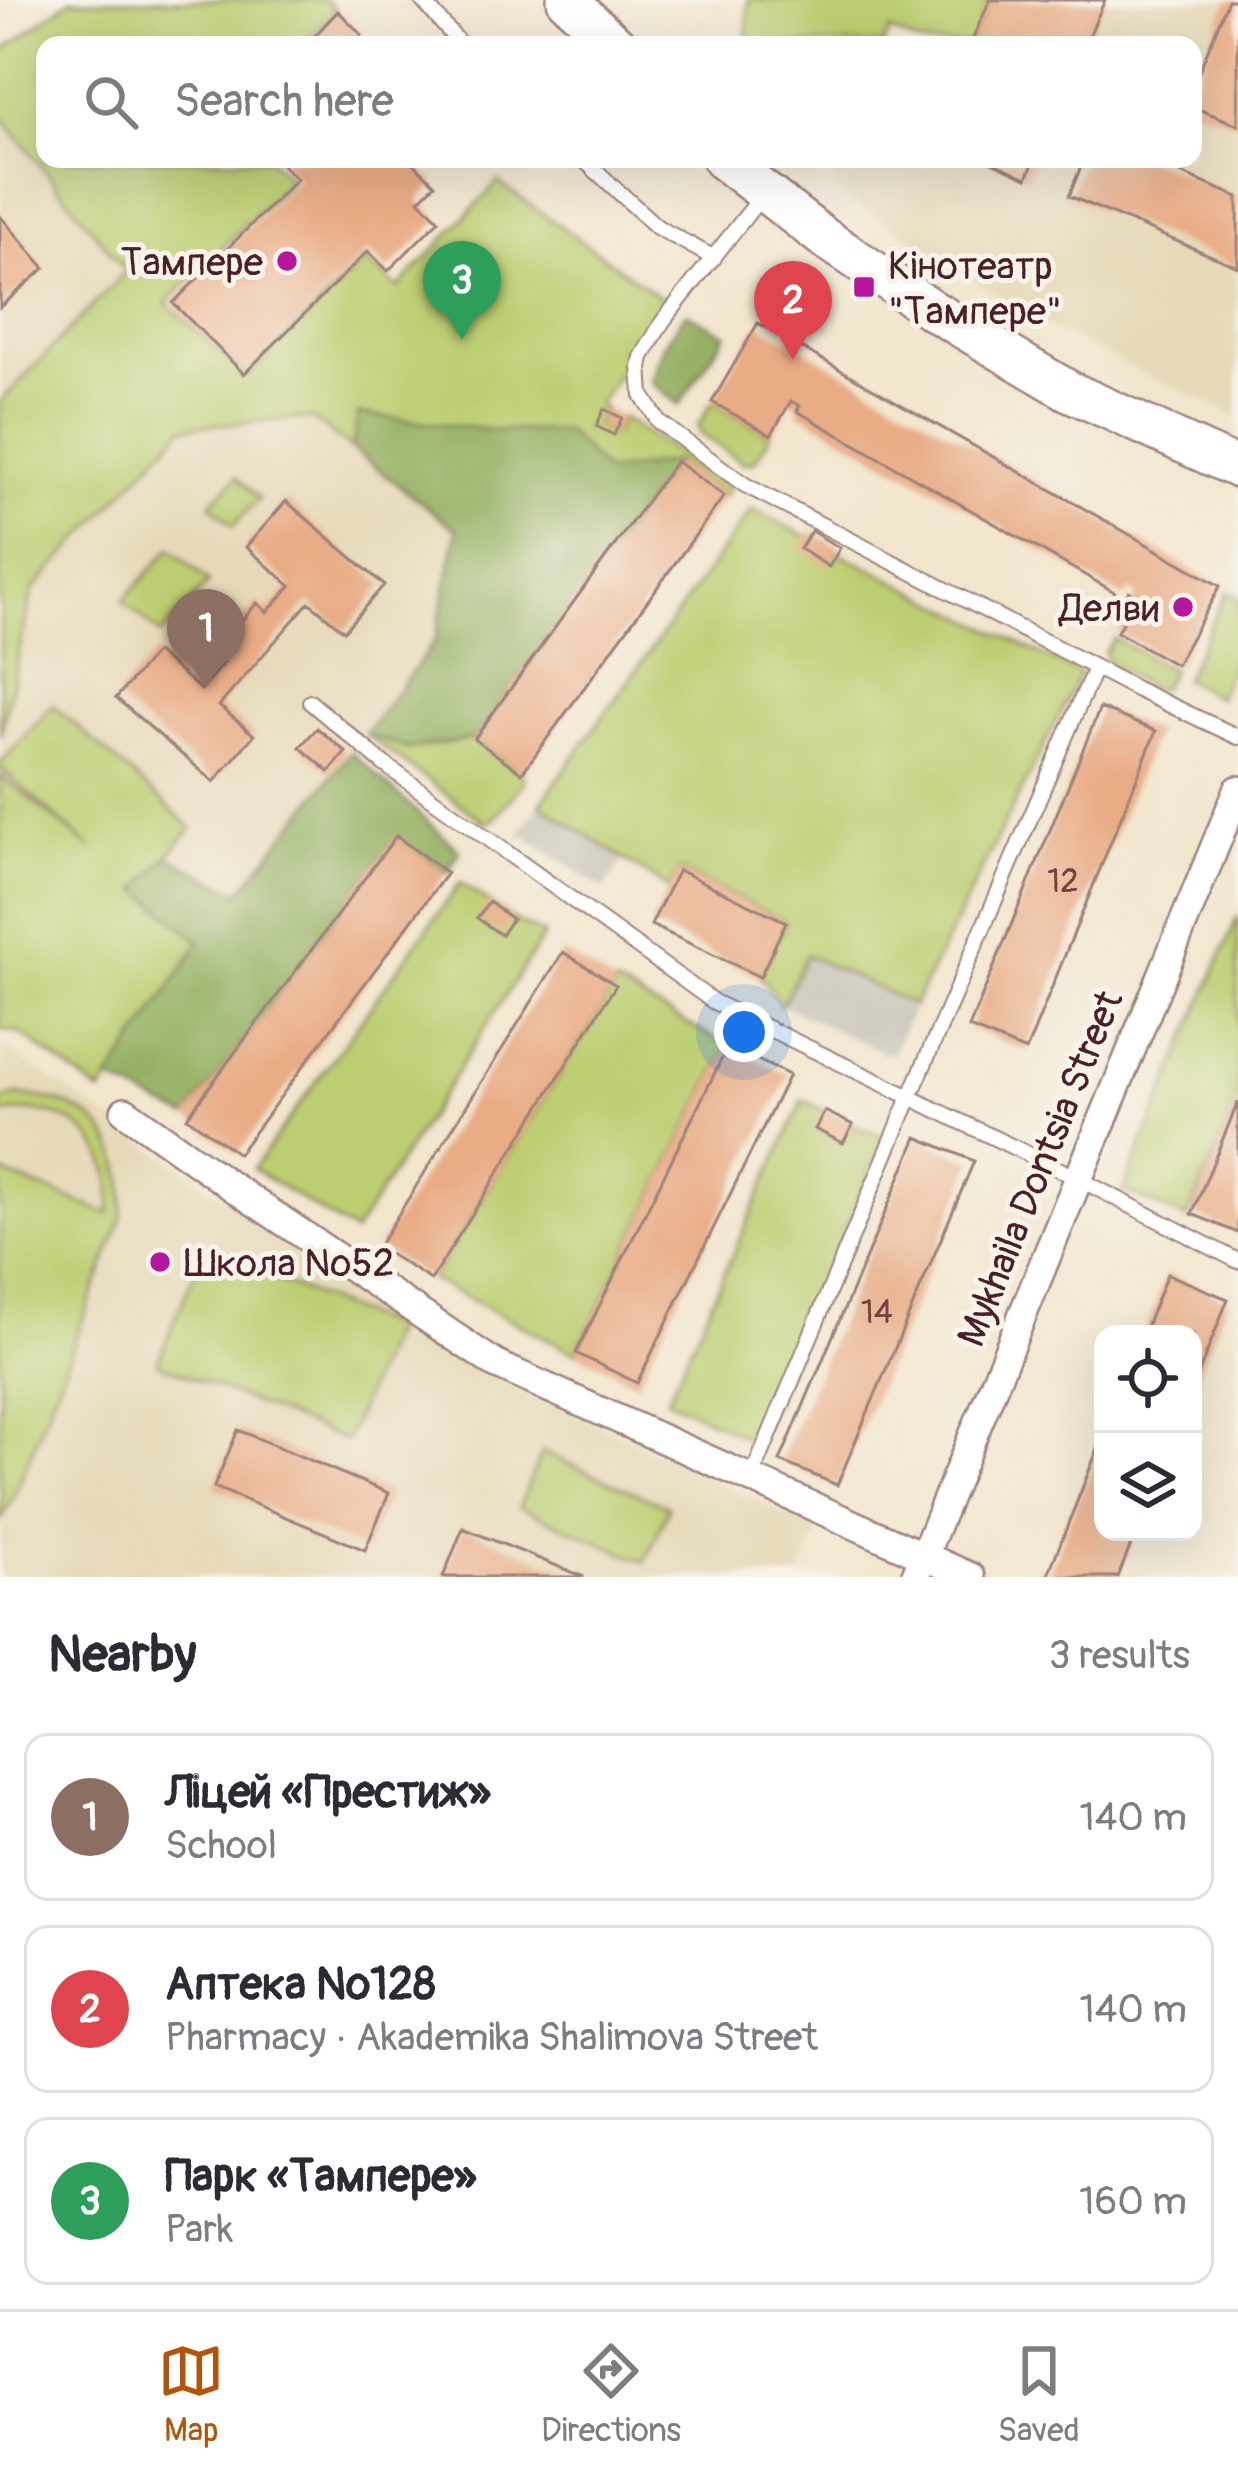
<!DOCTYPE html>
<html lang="en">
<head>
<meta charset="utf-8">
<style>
	body { margin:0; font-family:Pangolin,sans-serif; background:#f7f7f7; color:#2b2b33 }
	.controls { position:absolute; right:36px; bottom:36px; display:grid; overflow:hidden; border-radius:24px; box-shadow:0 12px 48px #0002 }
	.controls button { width:108px; height:108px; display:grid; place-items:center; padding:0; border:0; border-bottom:3px solid #e1e1e2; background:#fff; color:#2b2b33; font:60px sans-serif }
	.you { position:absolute; left:744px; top:1032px; width:42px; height:42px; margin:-30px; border:9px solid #fff; border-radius:50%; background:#1a73e8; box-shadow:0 0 0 18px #1a73e833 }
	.badge { display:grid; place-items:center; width:78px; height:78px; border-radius:50%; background:#b45309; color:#fff; font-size:39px; font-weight:700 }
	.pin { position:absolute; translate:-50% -99px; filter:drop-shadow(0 3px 6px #0008) }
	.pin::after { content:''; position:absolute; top:63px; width:42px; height:36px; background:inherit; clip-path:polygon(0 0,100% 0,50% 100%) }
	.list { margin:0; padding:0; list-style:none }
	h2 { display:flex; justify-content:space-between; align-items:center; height:156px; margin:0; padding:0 48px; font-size:51px }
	h2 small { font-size:39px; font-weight:400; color:#7c7c81 }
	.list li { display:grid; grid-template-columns:78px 1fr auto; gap:36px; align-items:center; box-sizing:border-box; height:168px; margin:0 24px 24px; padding:0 24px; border:3px solid #e1e1e2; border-radius:24px }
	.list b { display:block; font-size:45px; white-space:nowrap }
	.list p { margin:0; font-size:39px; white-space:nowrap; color:#7c7c81 }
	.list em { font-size:39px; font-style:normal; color:#7c7c81 }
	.icon { flex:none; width:66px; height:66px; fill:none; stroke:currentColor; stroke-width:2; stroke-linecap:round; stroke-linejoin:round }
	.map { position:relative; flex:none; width:1238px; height:1577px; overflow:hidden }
	.search { position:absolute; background:#fff; box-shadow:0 12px 48px #0002; left:36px; right:36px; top:36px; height:132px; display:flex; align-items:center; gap:30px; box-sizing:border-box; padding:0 42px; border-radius:24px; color:#7c7c81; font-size:45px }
	.sheet { height:732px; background:#fff }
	nav { display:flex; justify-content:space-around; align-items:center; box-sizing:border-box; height:168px; border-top:3px solid #e1e1e2; background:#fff; font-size:33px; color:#7c7c81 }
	nav a { display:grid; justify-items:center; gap:6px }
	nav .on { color:#b45309 }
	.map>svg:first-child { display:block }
</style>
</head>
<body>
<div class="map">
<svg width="1238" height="1577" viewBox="0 0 1238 1577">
	<rect width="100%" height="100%" fill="#f7f3e8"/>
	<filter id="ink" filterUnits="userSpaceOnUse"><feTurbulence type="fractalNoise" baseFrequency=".00833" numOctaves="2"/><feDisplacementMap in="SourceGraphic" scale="24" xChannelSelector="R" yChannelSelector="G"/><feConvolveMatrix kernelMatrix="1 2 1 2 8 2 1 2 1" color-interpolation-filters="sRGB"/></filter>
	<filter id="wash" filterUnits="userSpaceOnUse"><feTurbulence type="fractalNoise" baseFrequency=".004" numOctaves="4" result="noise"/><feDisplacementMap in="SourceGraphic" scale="48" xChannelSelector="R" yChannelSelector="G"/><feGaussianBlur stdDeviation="2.7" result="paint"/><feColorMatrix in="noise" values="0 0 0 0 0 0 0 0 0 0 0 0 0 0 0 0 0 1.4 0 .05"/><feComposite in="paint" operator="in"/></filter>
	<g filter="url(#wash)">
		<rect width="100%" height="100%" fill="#f2e6ce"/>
		<path fill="#e7daba" d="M 989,0 L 1238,0 L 1238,417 L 1146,375 L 1025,314 L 844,194 L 817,159 L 1193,159 L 1193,45 L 970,45 Z
			M 0,115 L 127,271 L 0,402 Z
			M 311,418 L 457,530 L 435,641 L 358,743 L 201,941 L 0,775 L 0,737 L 33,590 L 184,427 Z
			M 0,1044 L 473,1367 L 818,1529 L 799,1577 L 0,1577 Z"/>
		<path fill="#c8c4b8" d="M 540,804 L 624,859 L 604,889 L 520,834 Z
			M 805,954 L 914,1005 L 891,1056 L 782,1005 Z"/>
		<path fill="#bcce71" stroke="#83764e" stroke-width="3" d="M 70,0 L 326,0 L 335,11 L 301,45 L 45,45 L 45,159 L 270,159 L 290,180 L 167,303 L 246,377 L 365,260 L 398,288 L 498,182 L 666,301 L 598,405 L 604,409 L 596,426 L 614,434 L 622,418 L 730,486 L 724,496 L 676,461 L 606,474 L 574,441 L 352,449 L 311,418 L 184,427 L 33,590 L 0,737 L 0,402 L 126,271 L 0,115 L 0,53 Z
			M 748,0 L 990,0 L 970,45 L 921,45 L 891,31 L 883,45 L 747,45 Z
			M 712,402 L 771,435 L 754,462 L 744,463 L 700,434 L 698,426 Z
			M 237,477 L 259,499 L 233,526 L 210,504 Z
			M 752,509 L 1080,674 L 914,1005 L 806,955 L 782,1005 L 760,977 L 786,922 L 679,870 L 669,889 L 540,804 Z
			M 171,548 L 209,582 L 161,635 L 123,601 Z
			M 1227,592 L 1238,597 L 1238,647 L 1218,698 L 1184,679 Z
			M 1114,638 L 1172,670 L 1161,688 L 1151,689 L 1107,661 L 1105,652 Z
			M 53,705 L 192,828 L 139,889 L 201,941 L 101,1093 L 20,1033 L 0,1029 L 0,775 L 92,849 L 0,768 L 0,764 Z
			M 365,734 L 408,749 L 474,739 L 522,773 L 524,782 L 492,821 L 484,822 Z
			M 460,883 L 512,919 L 544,935 L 354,1233 L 253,1169 Z
			M 1238,916 L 1238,1102 L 1187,1219 L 1123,1191 Z
			M 616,985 L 728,1046 L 576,1353 L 431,1280 Z
			M 16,1095 C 95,1099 131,1140 122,1219 L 15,1494 L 0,1521 L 2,1490 L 0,1488 L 0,1172 L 109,1214 C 122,1146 67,1096 0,1115 L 0,1100 Z
			M 803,1100 L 853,1125 L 884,1136 L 756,1443 L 667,1399 Z
			M 204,1250 L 393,1328 L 346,1441 L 157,1363 Z
			M 542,1452 L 669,1507 L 645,1562 L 519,1507 Z"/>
		<path fill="#95b163" stroke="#706847" stroke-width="3" d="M 686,313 L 726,334 L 679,405 L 651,382 L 662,348 Z
			M 358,414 L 491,430 L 565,431 L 607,473 L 676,461 L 474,739 L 408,749 L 365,734 L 435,641 L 457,530 L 352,449 Z
			M 351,752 L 460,851 L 447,873 L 396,837 L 187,1117 L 109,1080 L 200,942 L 138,889 L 168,856 L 239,893 Z"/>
		<g id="blocks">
			<path fill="#e9ac85" d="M 990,0 L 1105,0 L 1085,45 L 970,45 Z
				M 1228,0 L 1238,0 L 1238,125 L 1193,107 L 1193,87 Z
				M 338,11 L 362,35 L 352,45 L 306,45 Z
				M 286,159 L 409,159 L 435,184 L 419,200 L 439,220 L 388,271 L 368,251 L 244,374 L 173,303 L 297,179 L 281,164 Z
				M 985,159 L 1035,159 L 1027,178 Z
				M 1084,159 L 1147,159 L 1238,197 L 1238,267 L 1069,196 Z
				M 0,216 L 45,268 L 0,307 Z
				M 758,323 L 1220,586 L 1176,665 L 1117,632 L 1137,596 L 1129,591 L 1125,598 L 797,411 L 800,406 L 791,401 L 771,435 L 712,402 Z
				M 604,409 L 622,418 L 614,435 L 596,426 Z
				M 676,461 L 724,496 L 522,773 L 474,739 Z
				M 286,501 L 384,585 L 344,631 L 309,602 L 219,706 L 254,735 L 214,782 L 116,698 L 156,652 L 201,690 L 224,662 L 214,653 L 257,603 L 267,612 L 291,586 L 246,547 Z
				M 811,531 L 840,548 L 829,567 L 800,549 Z
				M 1100,708 L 1156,731 L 1026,1051 L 969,1028 Z
				M 317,728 L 346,752 L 329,772 L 300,747 Z
				M 396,836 L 447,873 L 238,1154 L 187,1117 Z
				M 678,870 L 786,922 L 760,977 L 651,925 Z
				M 489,902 L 512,919 L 501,935 L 477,918 Z
				M 563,952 L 616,985 L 431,1280 L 378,1247 Z
				M 728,1046 L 789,1075 L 637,1383 L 576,1353 Z
				M 1238,1102 L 1238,1233 L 1192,1214 Z
				M 825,1111 L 853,1125 L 843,1143 L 815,1129 Z
				M 917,1137 L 974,1161 L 837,1485 L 780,1461 Z
				M 1167,1274 L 1228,1299 L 1193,1387 L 1193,1334 L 1143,1334 Z
				M 238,1430 L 389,1493 L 365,1550 L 214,1487 Z
				M 1103,1436 L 1103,1532 L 1136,1532 L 1118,1577 L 1047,1577 Z
				M 463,1528 L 584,1577 L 443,1577 Z"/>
		</g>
	</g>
	<g filter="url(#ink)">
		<use href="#blocks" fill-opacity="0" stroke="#9e827c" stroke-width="3"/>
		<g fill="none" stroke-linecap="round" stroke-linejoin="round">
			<g stroke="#9e827c" stroke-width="18">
				<path id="lane" d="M 422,0 L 461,45
					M 583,159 L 657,227 L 714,258
					M 761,197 L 663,321 L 642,357 L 640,367 L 642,395 L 659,422 L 745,485 L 1136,689 L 1238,737
					M 310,702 L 384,764 L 714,1002 L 1077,1178 L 1238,1261
					M 751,1479 L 910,1097 L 1095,668"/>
			</g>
			<g stroke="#9e827c" stroke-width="32">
				<path id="street" d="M 125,1111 L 231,1186 L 495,1364 L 971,1577
					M 915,1577 L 1238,790"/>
			</g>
			<g stroke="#9e827c" stroke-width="44">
				<path id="secondary" d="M 567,0 L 616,45
					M 722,159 L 823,237 L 932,310 L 1069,391 L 1238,468"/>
			</g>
			<use href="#lane" stroke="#fff" stroke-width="14"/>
			<use href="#street" stroke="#fff" stroke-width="27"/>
			<use href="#secondary" stroke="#fff" stroke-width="39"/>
		</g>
	</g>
	<g fill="#b5179e" stroke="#f7f3e8" stroke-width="4.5">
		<circle cx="287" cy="261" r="12"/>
		<rect x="852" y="275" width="24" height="24" rx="6"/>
		<circle cx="1183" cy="607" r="12"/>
		<circle cx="160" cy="1262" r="12"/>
	</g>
	<g text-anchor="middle" stroke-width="10" stroke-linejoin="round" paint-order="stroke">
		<g font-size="33" fill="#724242">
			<text x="1063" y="892">12</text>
			<text x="877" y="1323">14</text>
		</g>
		<g font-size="39" fill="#4a1f2b" stroke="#f7f3e8" text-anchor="end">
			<text x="263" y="275">Тампере</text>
			<text x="888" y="279" text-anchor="start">Кінотеатр<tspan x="888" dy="45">"Тампере"</tspan></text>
			<text x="1159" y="621">Делви</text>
			<text x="184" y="1276" text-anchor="start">Школа №52</text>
		</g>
		<g font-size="39" fill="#4a1f2b" stroke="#f7f3e8">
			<text transform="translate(1039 1168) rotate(-68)" y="14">Mykhaila Dontsia Street</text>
		</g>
	</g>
</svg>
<div class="controls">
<button><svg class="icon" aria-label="locate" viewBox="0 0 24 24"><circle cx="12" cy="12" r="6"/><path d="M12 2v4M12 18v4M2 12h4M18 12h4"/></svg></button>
<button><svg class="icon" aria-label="layers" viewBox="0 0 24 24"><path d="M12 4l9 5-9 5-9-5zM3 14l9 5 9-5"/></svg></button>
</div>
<div class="you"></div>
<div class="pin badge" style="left:206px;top:688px;background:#8d6e63">1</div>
<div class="pin badge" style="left:793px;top:360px;background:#e0444e">2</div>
<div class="pin badge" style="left:462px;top:340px;background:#2e9e5b">3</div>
<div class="search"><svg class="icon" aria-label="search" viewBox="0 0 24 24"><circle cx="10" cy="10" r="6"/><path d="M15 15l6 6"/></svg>Search here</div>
</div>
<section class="sheet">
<h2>Nearby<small>3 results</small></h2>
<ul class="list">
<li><span class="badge" style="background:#8d6e63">1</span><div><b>Ліцей «Престиж»</b><p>School</p></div><em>140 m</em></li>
<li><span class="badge" style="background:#e0444e">2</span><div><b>Аптека №128</b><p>Pharmacy · Akademika Shalimova Street</p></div><em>140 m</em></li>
<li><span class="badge" style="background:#2e9e5b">3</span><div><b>Парк «Тампере»</b><p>Park</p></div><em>160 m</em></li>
</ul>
</section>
<nav>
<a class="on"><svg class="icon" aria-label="map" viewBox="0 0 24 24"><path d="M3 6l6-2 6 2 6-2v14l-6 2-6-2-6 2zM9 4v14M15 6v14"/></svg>Map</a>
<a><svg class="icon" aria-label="directions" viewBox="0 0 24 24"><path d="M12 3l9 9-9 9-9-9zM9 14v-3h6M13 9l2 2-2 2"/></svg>Directions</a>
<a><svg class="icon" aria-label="saved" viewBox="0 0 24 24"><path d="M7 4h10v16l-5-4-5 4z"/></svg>Saved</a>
</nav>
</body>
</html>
